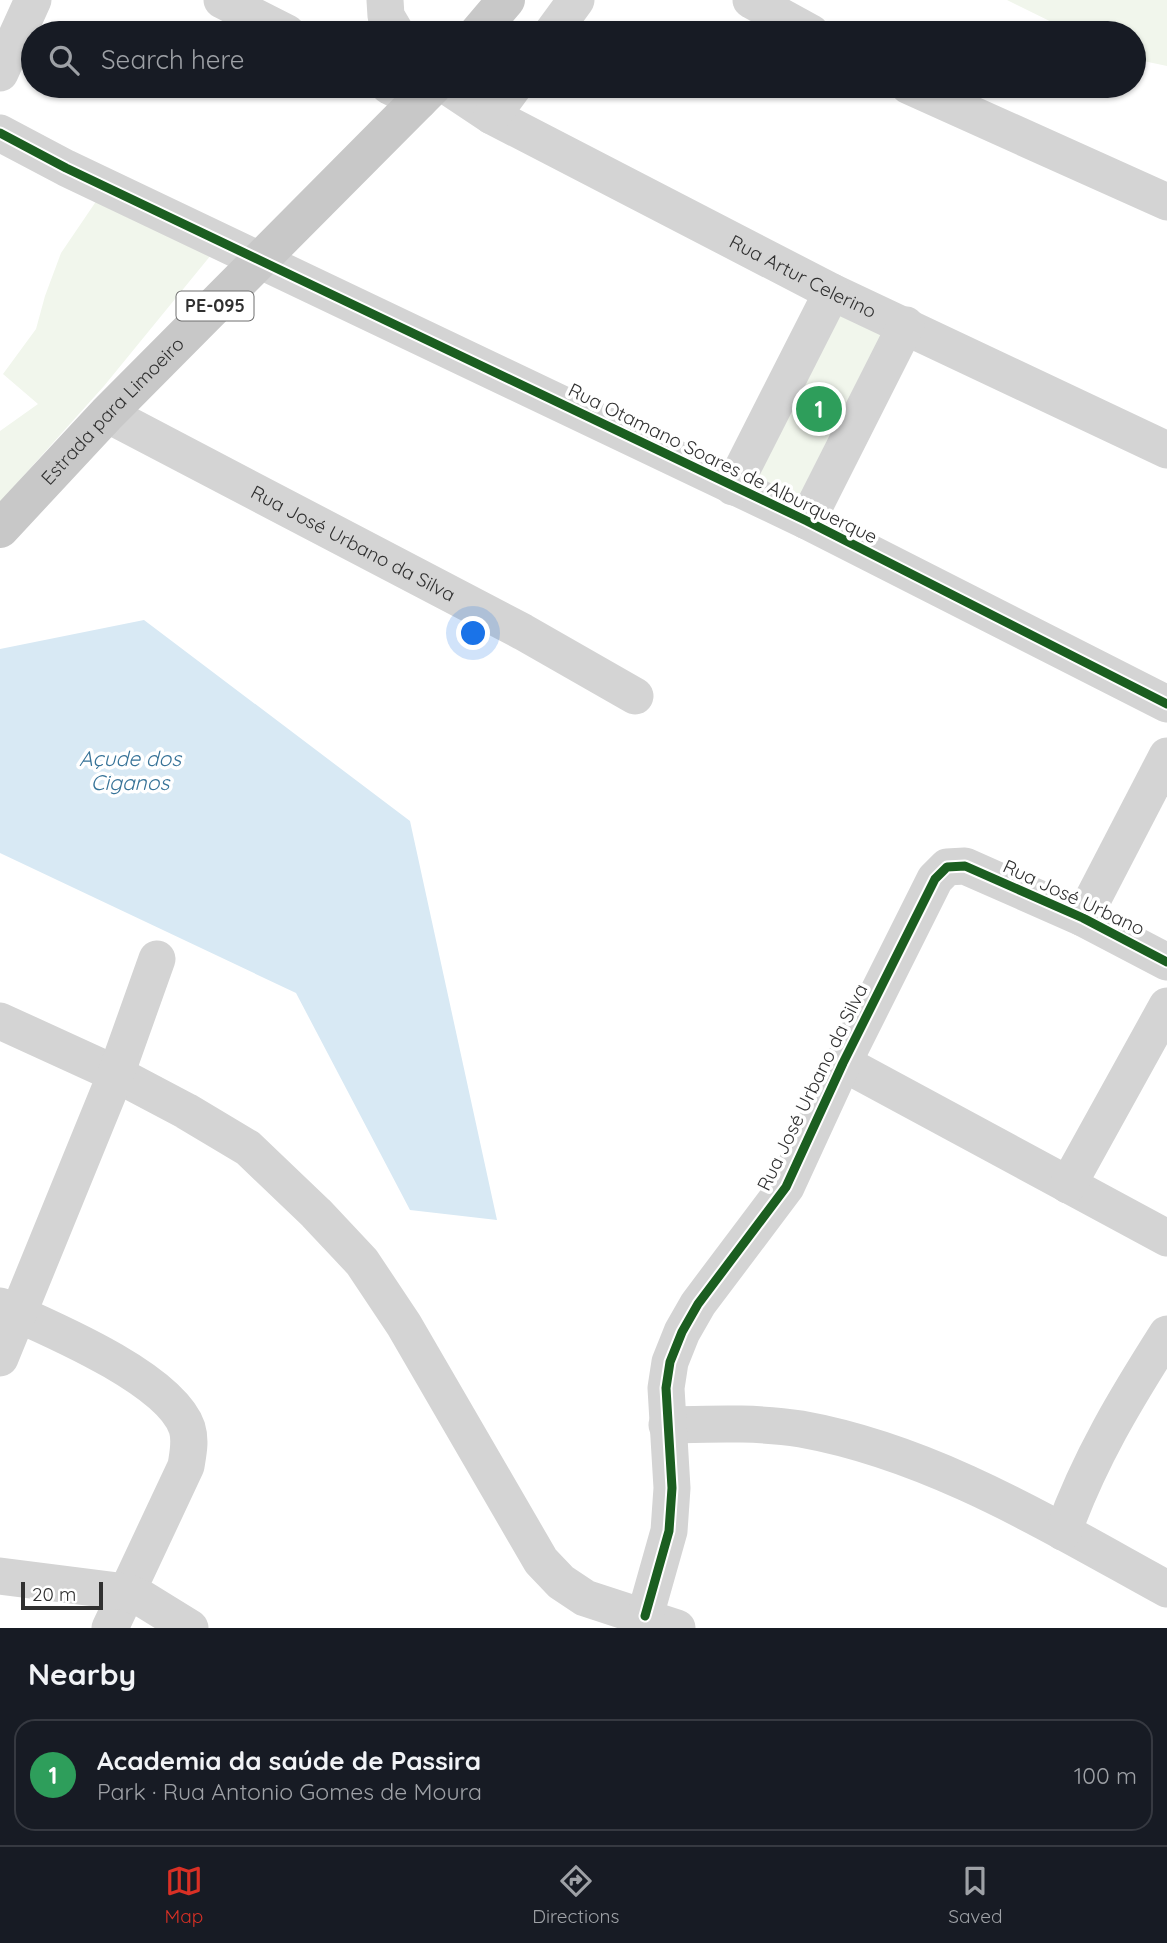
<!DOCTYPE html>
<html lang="en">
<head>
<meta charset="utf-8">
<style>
	body { margin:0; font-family:Quicksand,sans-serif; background:#20242c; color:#f1f3f6 }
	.scale { position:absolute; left:21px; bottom:18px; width:82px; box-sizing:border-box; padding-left:7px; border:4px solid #303030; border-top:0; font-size:19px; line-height:24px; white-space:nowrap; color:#303030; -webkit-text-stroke:5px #fff; paint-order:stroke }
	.you { position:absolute; left:474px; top:634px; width:24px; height:24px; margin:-18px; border:5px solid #fff; border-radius:50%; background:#1a73e8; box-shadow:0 0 0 10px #1a73e833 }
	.badge { display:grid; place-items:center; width:46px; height:46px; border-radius:50%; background:#d93025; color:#fff; font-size:23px; font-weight:700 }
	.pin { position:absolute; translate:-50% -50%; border:4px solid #fff; box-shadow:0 2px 7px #0006 }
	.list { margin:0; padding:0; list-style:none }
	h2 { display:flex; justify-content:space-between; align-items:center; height:91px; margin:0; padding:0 28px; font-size:30px }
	h2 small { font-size:23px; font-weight:400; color:#9ea1a6 }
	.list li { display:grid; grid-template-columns:46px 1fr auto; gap:21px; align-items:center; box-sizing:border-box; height:112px; margin:0 14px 14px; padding:0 14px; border:2px solid #363941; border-radius:21px }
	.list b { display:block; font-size:26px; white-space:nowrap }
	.list p { margin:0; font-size:23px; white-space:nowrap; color:#9ea1a6 }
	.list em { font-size:23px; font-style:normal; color:#9ea1a6 }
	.icon { flex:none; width:38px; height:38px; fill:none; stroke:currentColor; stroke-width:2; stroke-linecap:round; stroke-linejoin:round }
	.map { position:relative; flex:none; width:1167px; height:1628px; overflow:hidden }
	.search { position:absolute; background:#171b24; box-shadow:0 2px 5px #0004; left:21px; right:21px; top:21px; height:77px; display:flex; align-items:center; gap:18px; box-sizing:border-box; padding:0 24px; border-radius:38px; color:#9ea1a6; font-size:26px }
	.sheet { height:217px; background:#171b24 }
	nav { display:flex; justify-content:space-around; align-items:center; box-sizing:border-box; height:98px; border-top:2px solid #363941; background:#171b24; font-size:19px; color:#9ea1a6 }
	nav a { display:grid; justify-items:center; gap:4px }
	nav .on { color:#d93025 }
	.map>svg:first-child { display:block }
</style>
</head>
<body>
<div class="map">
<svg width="1167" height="1628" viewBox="0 0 1167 1628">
	<rect width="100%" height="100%" fill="#fff"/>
	<path fill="#f1f6ec" d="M 1007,0 L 1167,0 L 1167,66 L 1134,59 L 1134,33 L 1074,33 Z
		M 99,197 L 211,255 L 104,386 L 0,502 L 0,431 L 38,404 L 3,374 L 36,329 L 45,296 L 61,253 Z
		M 835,308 L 889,335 L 803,509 L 749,482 Z"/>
	<path fill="#d8e9f4" d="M 144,620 L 410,821 L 497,1220 L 410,1210 L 296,993 L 0,853 L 0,649 Z"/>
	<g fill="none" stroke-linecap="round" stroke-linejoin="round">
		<g stroke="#d4d4d4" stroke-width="37">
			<path d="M 222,0 L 287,33"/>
			<path d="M 385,0 L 386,16 L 396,33"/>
			<path d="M 751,0 L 811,33"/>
			<path d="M 552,33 L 576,0"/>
			<path d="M 0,73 L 33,0"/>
			<path d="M 389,86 L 419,101"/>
			<path id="s1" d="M 447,86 L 492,116 L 832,292 L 1167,450"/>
			<path d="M 909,86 L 1167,202"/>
			<path d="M 492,116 L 514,86"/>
			<path d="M 0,133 L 66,168 L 807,521 L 1167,704"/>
			<path id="s2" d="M 107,414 L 523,632 L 635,696"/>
			<path d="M 733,487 L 832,292"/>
			<path d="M 807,521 L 906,325"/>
			<path d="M 1083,918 L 1167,756"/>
			<path d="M 0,1021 L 116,1074 L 186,1111 L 248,1148 L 316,1213 L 362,1262 L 404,1325 L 541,1561 L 561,1582 L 585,1598 L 677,1628"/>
			<path d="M 843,1063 L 1167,1238"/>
			<path d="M 1068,1185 L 1167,1006"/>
			<path d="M 0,1306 C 47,1327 170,1378 187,1428 C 191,1441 188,1453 186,1466 L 110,1628"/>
			<path d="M 0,1358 L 116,1074 L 157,959"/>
			<path d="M 667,1425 C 712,1424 757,1422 801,1429 C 934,1453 1050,1525 1167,1589"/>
			<path d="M 1063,1532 C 1090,1458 1125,1400 1167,1334"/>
			<path d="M 0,1576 L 126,1592 L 143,1599 L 190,1628"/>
			<path d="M 645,1616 L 669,1531 L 672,1488 L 666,1388 L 670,1362 L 682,1332 L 698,1304 L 786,1187 L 843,1063 L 935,879 L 947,867 L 965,866 L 1083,918 L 1167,962"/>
		</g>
		<g stroke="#c8c8c8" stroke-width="38">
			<path d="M 478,33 L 506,0"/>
			<path id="s3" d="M 0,529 L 107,414 L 433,86"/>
		</g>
		<g stroke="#fff" stroke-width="13">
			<path id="cycleway" d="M 0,133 L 66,168 L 807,521 L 1167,704
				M 645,1616 L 669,1531 L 672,1488 L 666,1388 L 670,1362 L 682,1332 L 698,1304 L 786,1187 L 843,1063 L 935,879 L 947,867 L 965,866 L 1083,918 L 1167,962"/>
		</g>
		<use href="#cycleway" stroke="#1b5e20" stroke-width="9"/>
	</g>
	<g text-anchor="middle" stroke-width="7" stroke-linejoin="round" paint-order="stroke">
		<rect fill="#fff" stroke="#6e6e6e" stroke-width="2" x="176.5" y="291.5" width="77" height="29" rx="5"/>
		<g font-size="18" font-weight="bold" fill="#303030">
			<text x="215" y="312">PE-095</text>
		</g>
		<g font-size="19" fill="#303030" stroke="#fff">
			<text dy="7" stroke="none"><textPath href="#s1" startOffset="404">Rua Artur Celerino</textPath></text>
			<text dy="7" stroke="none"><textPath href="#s3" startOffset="163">Estrada para Limoeiro</textPath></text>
			<text transform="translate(723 463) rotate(26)" y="7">Rua Otamano Soares de Alburquerque</text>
			<text dy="7" stroke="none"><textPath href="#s2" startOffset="278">Rua José Urbano da Silva</textPath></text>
			<text transform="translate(1074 897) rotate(25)" y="7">Rua José Urbano</text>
			<text transform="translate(812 1087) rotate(-64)" y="7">Rua José Urbano da Silva</text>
		</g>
		<g font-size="21" font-style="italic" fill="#377398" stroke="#fff">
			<text x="130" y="766">Açude dos<tspan x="130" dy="24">Ciganos</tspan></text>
		</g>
	</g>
</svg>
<div class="scale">20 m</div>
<div class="you"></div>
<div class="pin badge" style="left:819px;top:409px;background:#2e9e5b">1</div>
<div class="search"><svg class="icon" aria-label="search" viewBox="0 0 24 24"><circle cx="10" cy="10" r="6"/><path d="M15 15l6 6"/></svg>Search here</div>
</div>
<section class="sheet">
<h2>Nearby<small></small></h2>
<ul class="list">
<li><span class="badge" style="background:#2e9e5b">1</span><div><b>Academia da saúde de Passira</b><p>Park · Rua Antonio Gomes de Moura</p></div><em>100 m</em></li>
</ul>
</section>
<nav>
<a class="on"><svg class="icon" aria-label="map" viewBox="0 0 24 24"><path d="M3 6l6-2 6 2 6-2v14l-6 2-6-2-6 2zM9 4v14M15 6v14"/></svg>Map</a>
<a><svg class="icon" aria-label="directions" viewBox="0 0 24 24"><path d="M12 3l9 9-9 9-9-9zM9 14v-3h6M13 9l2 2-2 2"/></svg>Directions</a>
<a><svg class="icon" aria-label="saved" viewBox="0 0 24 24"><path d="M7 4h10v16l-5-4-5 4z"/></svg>Saved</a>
</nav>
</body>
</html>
